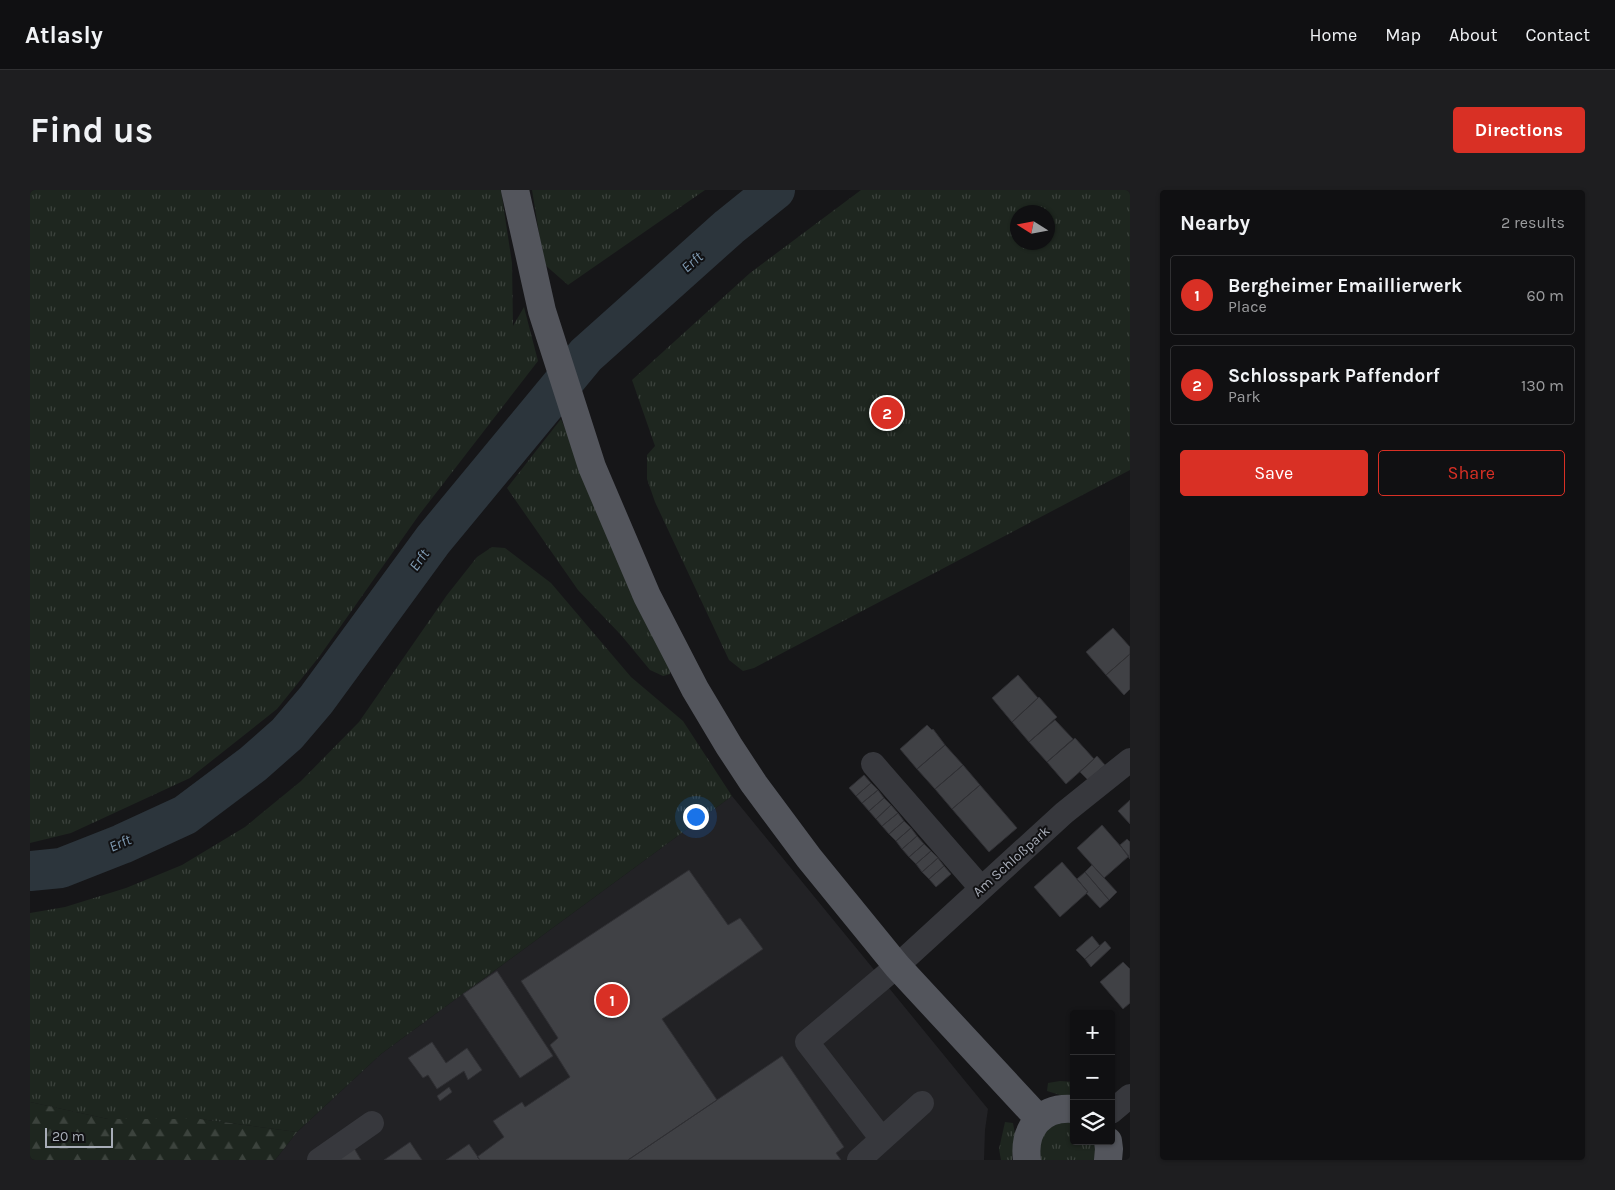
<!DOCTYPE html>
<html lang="en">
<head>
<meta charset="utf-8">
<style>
	body { margin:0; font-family:Karla,sans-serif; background:#1e1e20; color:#f1f3f6 }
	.controls { position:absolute; right:15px; bottom:15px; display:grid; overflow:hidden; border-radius:5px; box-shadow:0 1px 4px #0004 }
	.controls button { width:45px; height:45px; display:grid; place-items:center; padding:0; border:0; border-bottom:1px solid #303032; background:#101012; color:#f1f3f6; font:25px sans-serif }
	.compass { position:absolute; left:980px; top:15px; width:45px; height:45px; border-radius:50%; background:#101012; box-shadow:0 1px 4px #0004; rotate:281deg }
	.scale { position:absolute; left:15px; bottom:12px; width:68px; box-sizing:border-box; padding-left:5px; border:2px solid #a8adb8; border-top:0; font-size:14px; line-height:18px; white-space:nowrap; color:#a8adb8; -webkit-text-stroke:4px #111113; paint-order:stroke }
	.you { position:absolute; left:665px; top:626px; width:18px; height:18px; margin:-12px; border:4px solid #fff; border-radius:50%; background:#1a73e8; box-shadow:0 0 0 8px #1a73e833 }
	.badge { display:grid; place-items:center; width:32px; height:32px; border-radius:50%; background:#d93025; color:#fff; font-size:16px; font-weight:700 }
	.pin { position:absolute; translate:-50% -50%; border:2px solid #fff; box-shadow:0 1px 5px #0006 }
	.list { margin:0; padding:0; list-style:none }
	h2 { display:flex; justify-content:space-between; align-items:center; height:65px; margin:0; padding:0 20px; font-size:21px }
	h2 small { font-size:16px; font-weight:400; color:#9c9d9f }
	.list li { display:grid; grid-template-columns:32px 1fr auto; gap:15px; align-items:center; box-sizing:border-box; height:80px; margin:0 10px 10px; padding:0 10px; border:1px solid #303032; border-radius:5px }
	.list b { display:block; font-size:19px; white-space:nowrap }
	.list p { margin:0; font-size:16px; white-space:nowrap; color:#9c9d9f }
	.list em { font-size:16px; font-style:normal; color:#9c9d9f }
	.actions { display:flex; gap:10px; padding:15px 20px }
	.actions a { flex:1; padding:11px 0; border:1px solid #d93025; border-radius:5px; text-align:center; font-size:18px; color:#d93025 }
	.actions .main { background:#d93025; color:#fff }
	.icon { flex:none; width:28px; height:28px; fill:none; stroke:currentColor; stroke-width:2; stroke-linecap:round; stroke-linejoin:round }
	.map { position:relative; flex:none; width:1100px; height:970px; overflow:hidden; border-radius:5px }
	header { display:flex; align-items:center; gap:30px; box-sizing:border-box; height:70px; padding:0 25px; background:#101012; border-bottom:1px solid #303032 }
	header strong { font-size:24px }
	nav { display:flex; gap:28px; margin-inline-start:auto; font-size:18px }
	.intro { display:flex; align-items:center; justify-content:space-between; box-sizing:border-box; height:120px; padding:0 30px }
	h1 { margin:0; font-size:35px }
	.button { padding:12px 22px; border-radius:5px; background:#d93025; color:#fff; font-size:18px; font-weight:700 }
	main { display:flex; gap:30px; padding:0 30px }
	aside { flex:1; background:#101012; border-radius:5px; box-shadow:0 1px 4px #0004 }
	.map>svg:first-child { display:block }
</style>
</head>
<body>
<header>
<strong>Atlasly</strong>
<nav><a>Home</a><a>Map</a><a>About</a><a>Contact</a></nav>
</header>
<div class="intro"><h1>Find us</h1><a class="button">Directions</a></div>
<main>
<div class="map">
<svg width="1100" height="970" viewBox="0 0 1100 970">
	<defs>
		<pattern id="grass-tufts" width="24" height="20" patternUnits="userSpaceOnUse" patternTransform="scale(1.25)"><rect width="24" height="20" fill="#1e261f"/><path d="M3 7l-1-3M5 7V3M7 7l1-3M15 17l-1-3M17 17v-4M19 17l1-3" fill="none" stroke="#3c433d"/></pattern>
		<pattern id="forest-firs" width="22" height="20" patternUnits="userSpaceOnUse" patternTransform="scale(1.25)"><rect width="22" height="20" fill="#1e261f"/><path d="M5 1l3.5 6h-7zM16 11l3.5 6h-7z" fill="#3c433d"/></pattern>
	</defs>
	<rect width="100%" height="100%" fill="#161618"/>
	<path fill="#222225" d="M 702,606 L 958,919 L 955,940 L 954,970 L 245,970 L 267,942 L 351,864 Z"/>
	<path fill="url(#grass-tufts)" fill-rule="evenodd" d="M 0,0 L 471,0 L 482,73 L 483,136 L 494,117 L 508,171 L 389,325 L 289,467 L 247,519 L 160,588 L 41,643 L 0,653 Z
		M 502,0 L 675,0 L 538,95 L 514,74 Z
		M 831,0 L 1100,0 L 1100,280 L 724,478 L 713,481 L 699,470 L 625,312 L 617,289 L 617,265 L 625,256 L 602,190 L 720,83 ZM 988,22 L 1018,22 L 1018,52 L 988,52 Z
		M 531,229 L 639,473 L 640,484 L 633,486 L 620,480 L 591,445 L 548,400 L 477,298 Z
		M 462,357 L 475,358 L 521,393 L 601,487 L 653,531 L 702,606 L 351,864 L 267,942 L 170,929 L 78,929 L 0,912 L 0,723 L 35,717 L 96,698 L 152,675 L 215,637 L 271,591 L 329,532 L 417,405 L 447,367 Z
		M 1030,891 L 1044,892 L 1044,906 L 1030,905 L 1017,901 L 1018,893 Z
		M 1044,931 L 1044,951 L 1065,951 L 1067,959 L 1064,970 L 1011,970 C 1008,957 1009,941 1023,934 C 1028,931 1038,932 1044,931 Z
		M 975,932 L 983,933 L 985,944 L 982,970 L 971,970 L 969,959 Z"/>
	<path fill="url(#forest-firs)" d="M 0,912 L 78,929 L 170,929 L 267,942 L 245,970 L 0,970 Z"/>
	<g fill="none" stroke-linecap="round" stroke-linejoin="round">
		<path stroke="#2c353c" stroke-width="40" d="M 0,681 L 31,678 L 92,654 L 155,625 L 223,574 L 257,544 L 286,510 L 403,350 L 556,165 L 699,37 L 745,0"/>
	</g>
	<path fill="#404145" stroke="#303034" d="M 1083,438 L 1100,457 L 1100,464 L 1076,485 L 1056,462 Z
		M 1100,464 L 1100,499 L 1094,505 L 1076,485 Z
		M 988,485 L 1008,508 L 982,532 L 962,508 Z
		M 1009,507 L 1027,527 L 999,552 L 982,532 Z
		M 1025,530 L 1043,549 L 1017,572 L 999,552 Z
		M 897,535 L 902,540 L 903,539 L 915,555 L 887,579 L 870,559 Z
		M 1045,548 L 1064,569 L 1036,594 L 1017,572 Z
		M 915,555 L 933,575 L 905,599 L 887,579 Z
		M 1067,566 L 1075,575 L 1058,590 L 1050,582 Z
		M 933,575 L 950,595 L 922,619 L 905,599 Z
		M 834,585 L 841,593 L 826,606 L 819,598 Z
		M 841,593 L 848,600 L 832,613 L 826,606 Z
		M 950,595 L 987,638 L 959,662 L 922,619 Z
		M 848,600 L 854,608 L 839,621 L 832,613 Z
		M 854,608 L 861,615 L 846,629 L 839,621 Z
		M 1100,610 L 1100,634 L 1088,621 Z
		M 861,615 L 868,623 L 852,636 L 846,629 Z
		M 868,623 L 874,631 L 859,644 L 852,636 Z
		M 874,631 L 881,638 L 866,651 L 859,644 Z
		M 1072,635 L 1099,666 L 1074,688 L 1047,658 Z
		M 881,638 L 887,646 L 872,659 L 866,651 Z
		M 887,646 L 894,654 L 879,667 L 872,659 Z
		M 1097,649 L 1100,652 L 1100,669 L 1090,655 Z
		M 894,654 L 901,661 L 886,674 L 879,667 Z
		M 901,661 L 908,668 L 892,682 L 886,674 Z
		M 908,668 L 914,676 L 899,689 L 892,682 Z
		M 1032,672 L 1058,702 L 1030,727 L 1004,697 Z
		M 1062,675 L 1087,702 L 1079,710 L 1055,682 Z
		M 914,676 L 921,684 L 906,697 L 899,689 Z
		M 659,680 L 698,735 L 710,728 L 733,759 L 632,829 L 687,910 L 598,970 L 450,970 L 447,967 L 474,947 L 463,931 L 492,912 L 495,917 L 540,887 L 520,855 L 528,848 L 491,791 Z
		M 1055,682 L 1079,710 L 1070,718 L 1056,703 L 1058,702 L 1047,689 Z
		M 1062,746 L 1070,756 L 1055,769 L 1046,760 Z
		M 1075,751 L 1081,758 L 1061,777 L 1055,769 Z
		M 1093,772 L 1100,779 L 1100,813 L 1093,819 L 1070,792 Z
		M 467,781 L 523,866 L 490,888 L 433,804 Z
		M 402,852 L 416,873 L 437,858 L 452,880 L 438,890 L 434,881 L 407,899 L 398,885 L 393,888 L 378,868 Z
		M 752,866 L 814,957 L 806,963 L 811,970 L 598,970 Z
		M 419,897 L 422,902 L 410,911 L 407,906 Z
		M 380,952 L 392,970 L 354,970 Z
		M 439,954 L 450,970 L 416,970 Z
		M 324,958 L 331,970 L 306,970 Z"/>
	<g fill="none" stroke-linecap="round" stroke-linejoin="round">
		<path stroke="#37383d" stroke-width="24" d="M 843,574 L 951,698
			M 1081,922 L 1100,906
			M 851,948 L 777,852 L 867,776 L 1034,623 L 1100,570
			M 289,970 L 342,933
			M 829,970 L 892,913"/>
		<path stroke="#53555c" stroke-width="28" d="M 485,0 L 512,121 L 562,277 L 617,406 L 665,499 L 699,556 L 724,594 L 779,668 L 867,776 L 1009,929
			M 997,970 C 993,939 1011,916 1044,919
			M 1078,970 L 1079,959 L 1078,951"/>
	</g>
	<g text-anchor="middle" stroke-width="4" stroke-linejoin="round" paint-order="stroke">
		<g font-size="14" fill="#a8adb8" stroke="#111113">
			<text transform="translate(981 671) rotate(-42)" y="5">Am Schloßpark</text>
		</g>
		<g font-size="15" font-style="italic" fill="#7f9bb3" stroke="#111113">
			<text transform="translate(662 72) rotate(-41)" y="5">Erft</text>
			<text transform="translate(389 370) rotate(-54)" y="5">Erft</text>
			<text transform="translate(90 653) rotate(-23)" y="5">Erft</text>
		</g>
	</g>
</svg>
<div class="controls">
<button>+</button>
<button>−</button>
<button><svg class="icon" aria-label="layers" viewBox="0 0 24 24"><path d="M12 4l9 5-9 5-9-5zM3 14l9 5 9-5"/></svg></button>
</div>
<svg class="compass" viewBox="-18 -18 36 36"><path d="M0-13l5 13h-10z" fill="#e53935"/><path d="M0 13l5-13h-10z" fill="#9c9d9f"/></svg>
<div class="scale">20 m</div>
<div class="you"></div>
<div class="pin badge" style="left:582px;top:810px">1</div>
<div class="pin badge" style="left:857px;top:223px">2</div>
</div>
<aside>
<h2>Nearby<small>2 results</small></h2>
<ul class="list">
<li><span class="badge">1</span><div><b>Bergheimer Emaillierwerk</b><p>Place</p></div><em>60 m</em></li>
<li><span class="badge">2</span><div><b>Schlosspark Paffendorf</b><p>Park</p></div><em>130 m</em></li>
</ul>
<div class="actions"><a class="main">Save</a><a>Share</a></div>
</aside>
</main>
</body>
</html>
